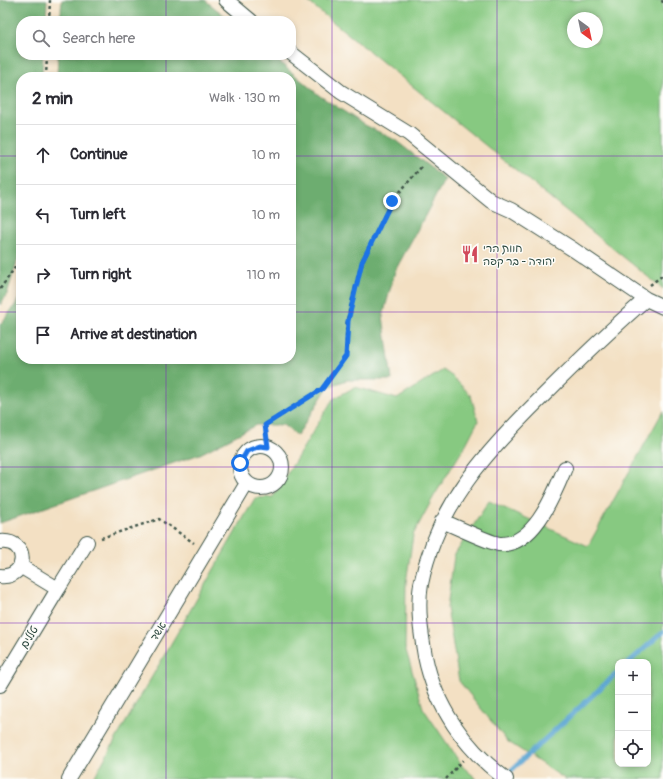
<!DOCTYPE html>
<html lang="en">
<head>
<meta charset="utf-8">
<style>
	body { margin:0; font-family:Pangolin,"Playpen Sans Hebrew",sans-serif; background:#f2f2f3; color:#2b2b33 }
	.controls { position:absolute; right:12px; bottom:12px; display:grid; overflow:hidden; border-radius:8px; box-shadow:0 2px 6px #0003 }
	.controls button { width:36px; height:36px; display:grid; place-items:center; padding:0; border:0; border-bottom:1px solid #e1e1e2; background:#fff; color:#2b2b33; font:20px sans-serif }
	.compass { position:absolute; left:567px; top:12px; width:36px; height:36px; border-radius:50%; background:#fff; box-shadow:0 2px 6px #0003; rotate:147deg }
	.stop { position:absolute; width:12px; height:12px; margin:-9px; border:3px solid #1a73e8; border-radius:50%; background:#fff }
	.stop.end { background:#1a73e8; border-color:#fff; box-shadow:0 1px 4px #0008 }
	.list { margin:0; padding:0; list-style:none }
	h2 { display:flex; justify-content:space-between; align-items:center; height:52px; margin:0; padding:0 16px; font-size:17px }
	h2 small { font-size:13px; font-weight:400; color:#7c7c81 }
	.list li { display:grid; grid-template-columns:26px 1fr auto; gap:12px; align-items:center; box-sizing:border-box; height:60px; padding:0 16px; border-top:1px solid #e1e1e2 }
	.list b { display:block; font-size:15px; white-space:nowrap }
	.list em { font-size:13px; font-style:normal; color:#7c7c81 }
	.icon { flex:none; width:22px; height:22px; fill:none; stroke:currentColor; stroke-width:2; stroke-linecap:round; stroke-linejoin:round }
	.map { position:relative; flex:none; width:663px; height:779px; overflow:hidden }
	.search { position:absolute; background:#fff; box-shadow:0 2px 6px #0003; left:16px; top:16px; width:280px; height:44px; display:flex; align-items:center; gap:10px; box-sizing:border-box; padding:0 14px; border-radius:16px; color:#7c7c81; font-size:15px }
	.panel { position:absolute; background:#fff; box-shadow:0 2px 6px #0003; left:16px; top:72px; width:280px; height:292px; border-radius:16px }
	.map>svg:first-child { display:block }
</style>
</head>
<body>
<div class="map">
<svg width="663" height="779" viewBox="0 0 663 779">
	<rect width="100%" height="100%" fill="#fdfcf7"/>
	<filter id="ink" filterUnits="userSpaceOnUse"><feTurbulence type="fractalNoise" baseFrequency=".025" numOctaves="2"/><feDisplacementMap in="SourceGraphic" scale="8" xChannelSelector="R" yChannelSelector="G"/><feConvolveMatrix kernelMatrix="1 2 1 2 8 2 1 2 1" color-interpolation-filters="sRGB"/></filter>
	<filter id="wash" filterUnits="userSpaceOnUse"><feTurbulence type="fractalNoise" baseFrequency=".012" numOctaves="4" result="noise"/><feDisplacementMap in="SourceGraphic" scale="16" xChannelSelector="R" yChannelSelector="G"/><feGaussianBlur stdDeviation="0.9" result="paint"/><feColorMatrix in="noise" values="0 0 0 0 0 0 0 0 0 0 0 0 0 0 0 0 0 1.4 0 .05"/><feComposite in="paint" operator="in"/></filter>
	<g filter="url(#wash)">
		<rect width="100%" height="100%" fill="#f3e0c3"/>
		<path fill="#87c981" stroke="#53835a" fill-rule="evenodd" d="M 306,0 L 663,0 L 663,289 ZM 573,18 L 597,18 L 597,42 L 573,42 Z
			M 443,370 L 453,377 L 471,396 L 478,421 L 465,446 L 434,496 L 413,535 L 406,583 L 405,647 L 423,708 L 463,767 L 477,779 L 93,779 L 255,498 L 273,497 L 333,399 L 355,387 L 397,399 Z
			M 663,411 L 663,779 L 565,779 L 507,741 L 459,681 L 447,608 L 454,556 L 489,501 L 588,546 ZM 618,662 L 648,662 L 648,764 L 618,764 Z"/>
		<path fill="#6dad6f" stroke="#467552" d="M 0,0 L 47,0 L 46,21 L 21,21 L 21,55 L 43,55 L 42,77 L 21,77 L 21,249 L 7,294 L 0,305 Z
			M 62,0 L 205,0 L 231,21 L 60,21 Z
			M 58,55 L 271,55 L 320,96 L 365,125 L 395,140 L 445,179 L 395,271 L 383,316 L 392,380 L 347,380 L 328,387 L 297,436 L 283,425 L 256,425 L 200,454 L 0,523 L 0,325 L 16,304 L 21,293 L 21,359 L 291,359 L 291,77 L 57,77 Z"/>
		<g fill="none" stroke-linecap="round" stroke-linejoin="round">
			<path stroke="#5ba6d3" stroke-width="5" d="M 629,662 L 663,632
				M 505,776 L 618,672"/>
		</g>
	</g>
	<g filter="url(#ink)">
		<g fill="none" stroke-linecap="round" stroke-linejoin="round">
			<g stroke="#3f5549" stroke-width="16">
				<path id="street" d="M 226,0 L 251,21
					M 291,53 L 341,92 L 409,134 L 491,201 L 511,210 L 574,250 L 646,299 L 663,307
					M240 467a21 21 0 1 1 42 0a21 21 0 1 1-42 0Z
					M 442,521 C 455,526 487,542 499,544 C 534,547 554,494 565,468
					M 0,542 C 30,539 28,579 0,576
					M 58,589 L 87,542
					M 0,685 L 58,589 L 20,566
					M 69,779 L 247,483
					M 506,779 C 465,749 435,706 425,656 C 421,633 417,607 421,584 C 437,505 487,451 542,397 C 576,363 610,330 646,299"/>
			</g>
			<path stroke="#3f5549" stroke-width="2.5" stroke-dasharray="3 3" stroke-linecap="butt" d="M 662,0 L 663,3
				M 49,21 L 50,0
				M 46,77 L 47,55
				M 650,285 L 663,275
				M 0,289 L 21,259
				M 268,447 L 265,425 L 322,389 L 346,356 L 347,321 L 362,262 L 392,201 L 423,165
				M 101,538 L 159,519 L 194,543
				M 446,779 L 463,760"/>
			<use href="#street" stroke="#fff" stroke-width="14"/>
		</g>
	</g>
	<g fill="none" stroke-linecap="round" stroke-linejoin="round" filter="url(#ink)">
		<path stroke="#1a73e8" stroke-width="5" d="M 240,463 L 247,451 L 260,446 L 268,447 L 265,425 L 322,389 L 346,356 L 348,321 L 362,262 L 392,201"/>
	</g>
	<path fill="none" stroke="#7b2cbf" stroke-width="1" stroke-opacity="0.55" d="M 166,0 L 166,21M 332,0 L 332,779M 497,0 L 497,779M 166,55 L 166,77M 0,156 L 21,156M 291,156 L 663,156M 0,312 L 21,312M 291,312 L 663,312M 166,359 L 166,779M 0,467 L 663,467M 0,623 L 663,623"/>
	<defs>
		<g id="restaurant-bare" transform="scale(1.38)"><path d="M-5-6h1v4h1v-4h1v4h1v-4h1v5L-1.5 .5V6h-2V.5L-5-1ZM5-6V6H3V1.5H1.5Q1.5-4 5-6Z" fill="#d1495b" stroke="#fdfcf7" stroke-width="2.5" paint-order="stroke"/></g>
	</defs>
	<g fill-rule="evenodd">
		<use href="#restaurant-bare" x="470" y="254"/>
	</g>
	<g text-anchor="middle" stroke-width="3" stroke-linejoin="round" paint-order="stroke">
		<g font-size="11" fill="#1f3d34" stroke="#fdfcf7" text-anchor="start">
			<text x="483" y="252">חוות הרי<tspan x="483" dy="13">יהודה - בר קפה</tspan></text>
		</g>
		<g font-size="11" fill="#1f3d34" stroke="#fdfcf7">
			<text transform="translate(158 631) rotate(-59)" y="4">אשד</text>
			<text transform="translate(29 637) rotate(-59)" y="4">טללים</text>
		</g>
	</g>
</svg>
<div class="controls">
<button>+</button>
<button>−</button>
<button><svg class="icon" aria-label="locate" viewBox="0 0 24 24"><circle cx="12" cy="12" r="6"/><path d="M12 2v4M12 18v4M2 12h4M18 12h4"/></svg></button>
</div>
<svg class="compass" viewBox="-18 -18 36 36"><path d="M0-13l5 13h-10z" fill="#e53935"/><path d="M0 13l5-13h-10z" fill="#7c7c81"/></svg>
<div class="stop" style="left:240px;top:463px"></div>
<div class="stop end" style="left:392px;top:201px"></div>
<div class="search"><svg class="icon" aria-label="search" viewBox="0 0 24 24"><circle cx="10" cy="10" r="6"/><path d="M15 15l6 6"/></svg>Search here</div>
<section class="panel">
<h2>2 min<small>Walk · 130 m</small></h2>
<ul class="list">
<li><svg class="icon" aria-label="ahead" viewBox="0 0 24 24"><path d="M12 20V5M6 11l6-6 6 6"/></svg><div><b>Continue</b></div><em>10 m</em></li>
<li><svg class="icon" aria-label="left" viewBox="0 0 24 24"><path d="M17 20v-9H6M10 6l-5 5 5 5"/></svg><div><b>Turn left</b></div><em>10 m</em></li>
<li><svg class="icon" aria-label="right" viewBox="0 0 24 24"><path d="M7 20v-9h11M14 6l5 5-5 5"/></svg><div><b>Turn right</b></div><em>110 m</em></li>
<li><svg class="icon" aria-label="arrive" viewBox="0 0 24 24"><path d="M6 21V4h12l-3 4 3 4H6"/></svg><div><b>Arrive at destination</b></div></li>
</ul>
</section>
</div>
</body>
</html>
